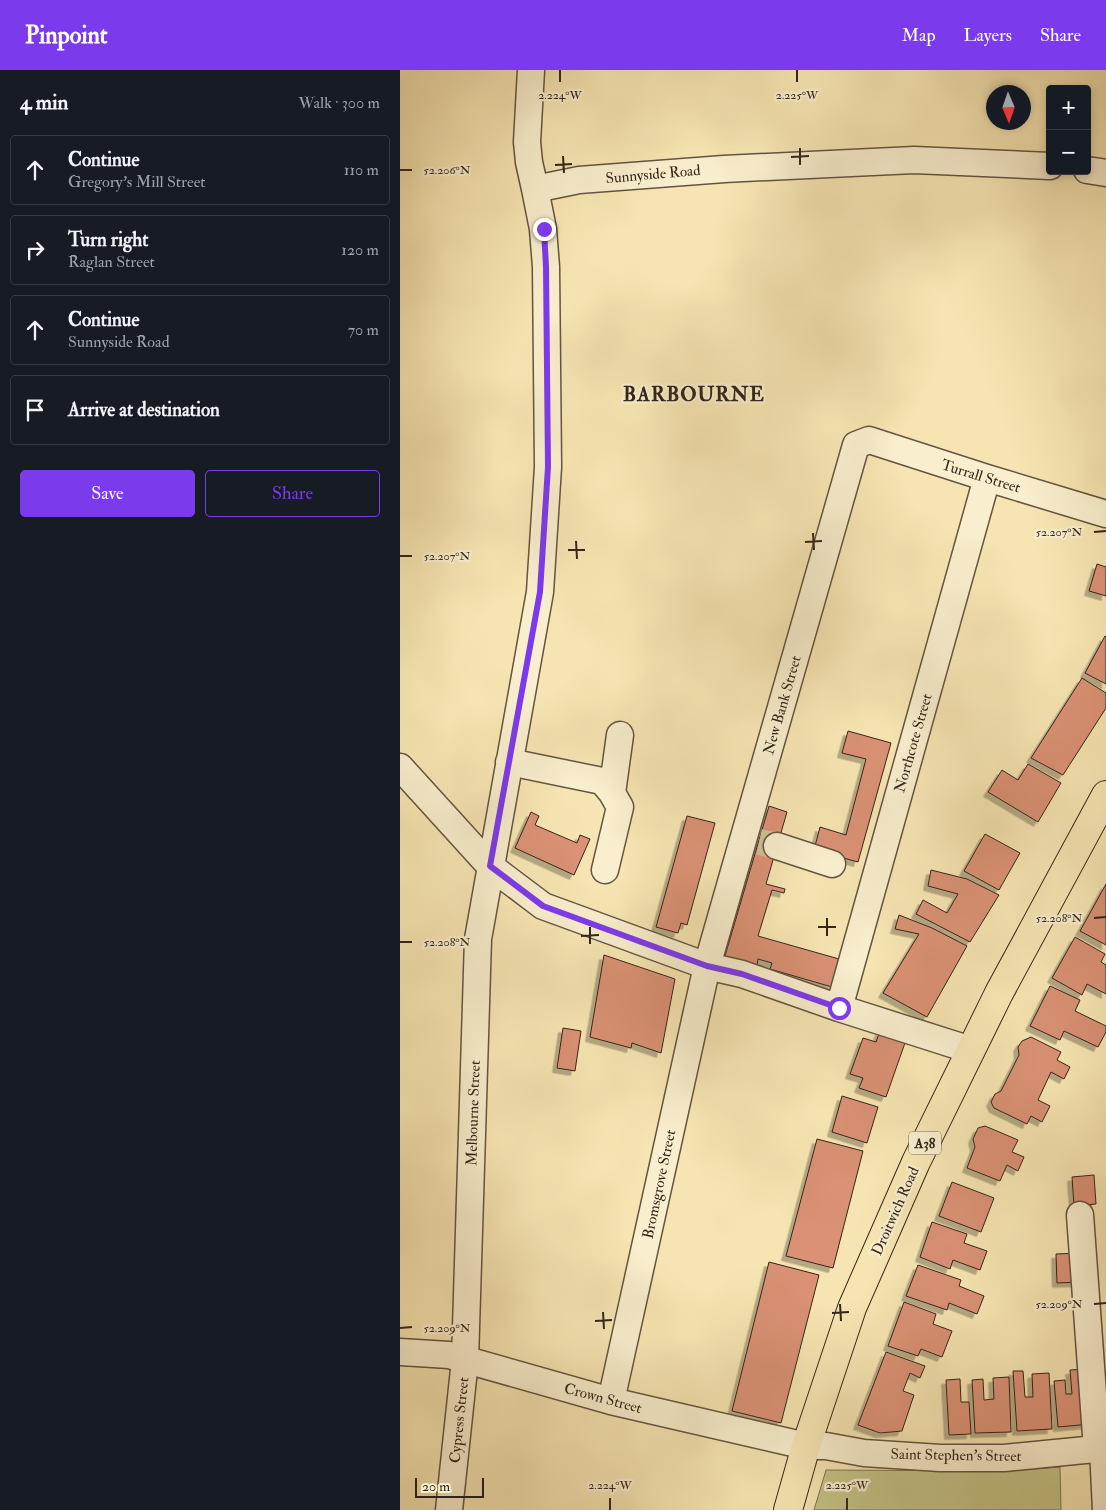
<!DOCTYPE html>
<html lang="en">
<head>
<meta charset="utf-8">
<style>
	body { margin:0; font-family:"IM FELL Double Pica",serif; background:#20242c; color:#f1f3f6 }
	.controls { position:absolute; right:15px; top:15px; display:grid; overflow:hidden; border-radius:5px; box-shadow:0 2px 8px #0003 }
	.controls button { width:45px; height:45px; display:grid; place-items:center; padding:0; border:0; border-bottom:1px solid #363941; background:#171b24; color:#f1f3f6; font:25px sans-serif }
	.compass { position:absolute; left:586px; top:15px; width:45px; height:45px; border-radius:50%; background:#171b24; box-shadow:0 2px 8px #0003; rotate:178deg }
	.scale { position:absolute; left:15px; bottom:12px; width:69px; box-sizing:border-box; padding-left:5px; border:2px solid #34241a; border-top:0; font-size:14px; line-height:18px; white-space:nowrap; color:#34241a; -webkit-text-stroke:4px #f9eecd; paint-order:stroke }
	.stop { position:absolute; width:15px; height:15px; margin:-11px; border:4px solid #7c3aed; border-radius:50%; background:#fff }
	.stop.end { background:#7c3aed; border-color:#fff; box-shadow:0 1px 5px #0008 }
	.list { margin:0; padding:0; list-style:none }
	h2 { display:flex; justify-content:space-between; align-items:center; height:65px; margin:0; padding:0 20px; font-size:21px }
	h2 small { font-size:16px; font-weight:400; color:#9ea1a6 }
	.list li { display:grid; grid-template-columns:32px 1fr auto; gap:15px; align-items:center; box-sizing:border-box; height:70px; margin:0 10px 10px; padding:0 10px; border:1px solid #363941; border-radius:5px }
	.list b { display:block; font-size:19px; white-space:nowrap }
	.list p { margin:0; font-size:16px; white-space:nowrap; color:#9ea1a6 }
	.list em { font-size:16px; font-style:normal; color:#9ea1a6 }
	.actions { display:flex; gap:10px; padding:15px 20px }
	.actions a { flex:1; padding:11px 0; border:1px solid #7c3aed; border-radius:5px; text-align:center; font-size:18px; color:#7c3aed }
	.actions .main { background:#7c3aed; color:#fff }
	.icon { flex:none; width:28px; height:28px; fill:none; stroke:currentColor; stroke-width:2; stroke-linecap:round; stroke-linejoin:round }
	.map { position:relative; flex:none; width:706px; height:1440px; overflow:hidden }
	header { display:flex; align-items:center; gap:30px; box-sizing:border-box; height:70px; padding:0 25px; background:#7c3aed; color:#fff }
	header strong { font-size:24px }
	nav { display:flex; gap:28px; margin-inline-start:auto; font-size:18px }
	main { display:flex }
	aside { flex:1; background:#171b24 }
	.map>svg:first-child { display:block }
</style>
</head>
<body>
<header>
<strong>Pinpoint</strong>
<nav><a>Map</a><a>Layers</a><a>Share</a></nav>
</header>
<main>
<aside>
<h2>4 min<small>Walk · 300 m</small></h2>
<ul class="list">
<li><svg class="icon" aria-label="ahead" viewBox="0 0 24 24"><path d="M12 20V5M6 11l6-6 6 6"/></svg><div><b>Continue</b><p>Gregory's Mill Street</p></div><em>110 m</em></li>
<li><svg class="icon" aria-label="right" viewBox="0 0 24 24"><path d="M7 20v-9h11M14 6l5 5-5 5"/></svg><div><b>Turn right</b><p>Raglan Street</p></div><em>120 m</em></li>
<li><svg class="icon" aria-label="ahead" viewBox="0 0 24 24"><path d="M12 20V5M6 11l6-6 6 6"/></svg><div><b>Continue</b><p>Sunnyside Road</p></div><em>70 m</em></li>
<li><svg class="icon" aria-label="arrive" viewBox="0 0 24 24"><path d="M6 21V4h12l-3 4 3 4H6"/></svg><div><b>Arrive at destination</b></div></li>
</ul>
<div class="actions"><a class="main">Save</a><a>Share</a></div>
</aside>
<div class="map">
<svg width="706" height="1440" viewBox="0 0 706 1440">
	<defs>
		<filter id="shadow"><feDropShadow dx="-4.5" dy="4.5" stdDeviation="0" flood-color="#0004"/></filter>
	</defs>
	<rect width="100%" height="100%" fill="#f6e5b2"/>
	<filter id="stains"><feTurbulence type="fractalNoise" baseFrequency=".004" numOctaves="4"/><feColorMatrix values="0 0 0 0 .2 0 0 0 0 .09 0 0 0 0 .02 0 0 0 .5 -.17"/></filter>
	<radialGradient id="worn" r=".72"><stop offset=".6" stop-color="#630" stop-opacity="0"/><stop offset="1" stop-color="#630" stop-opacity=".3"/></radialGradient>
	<path fill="#c4c287" stroke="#7c7350" d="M 660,1397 L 661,1440 L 414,1440 L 426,1400 L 606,1401 Z"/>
	<path fill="#da9174" stroke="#34241a" filter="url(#shadow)" d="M 697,494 L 706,497 L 706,526 L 689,521 Z
		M 705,566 L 706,567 L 706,614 L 685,603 Z
		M 682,608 L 706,623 L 706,638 L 663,705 L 631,688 Z
		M 448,661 L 491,673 L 458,792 L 414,780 L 420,757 L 446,765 L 466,689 L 442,683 Z
		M 628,694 L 661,713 L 638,752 L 588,722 L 602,700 L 618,710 Z
		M 369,736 L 387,742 L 366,814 L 385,819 L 384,823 L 372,820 L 358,866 L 439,889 L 432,917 L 370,899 L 372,893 L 358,889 L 357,895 L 325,886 Z
		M 131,742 L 139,746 L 135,755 L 177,773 L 180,765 L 190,769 L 174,805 L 115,778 Z
		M 287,746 L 315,753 L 287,855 L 281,853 L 278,863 L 256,857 Z
		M 585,764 L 620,783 L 599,820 L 564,801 Z
		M 531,800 L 567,809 L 599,825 L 570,872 L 516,844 L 523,830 L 547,843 L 558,824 L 528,816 Z
		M 706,814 L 706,875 L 680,861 Z
		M 499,845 L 532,858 L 567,876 L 527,947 L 483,923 L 519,864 L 495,859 Z
		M 675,867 L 705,884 L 701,892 L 706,895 L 706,924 L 687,914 L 682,925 L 652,908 Z
		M 204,885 L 275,909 L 261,983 L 232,973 L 231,978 L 190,967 Z
		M 650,916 L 680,930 L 675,941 L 706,956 L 706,962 L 698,977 L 664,961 L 660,970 L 630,956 Z
		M 163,958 L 181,961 L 175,1001 L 157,998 Z
		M 480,961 L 506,970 L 486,1027 L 459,1018 L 463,1008 L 450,1004 L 463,968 L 476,972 Z
		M 631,967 L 661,982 L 657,990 L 670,997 L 664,1009 L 651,1002 L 638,1030 L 650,1036 L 642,1052 L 631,1046 L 627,1054 L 594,1038 L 591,1032 L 595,1024 L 601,1021 L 619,985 L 618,977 L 622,971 Z
		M 442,1026 L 478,1037 L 467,1073 L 432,1062 Z
		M 585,1056 L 618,1070 L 612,1082 L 624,1087 L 618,1101 L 607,1095 L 600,1111 L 567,1098 L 575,1077 L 573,1069 L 578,1058 Z
		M 417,1069 L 463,1081 L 433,1198 L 386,1186 Z
		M 694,1105 L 696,1134 L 674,1136 L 672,1107 Z
		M 552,1112 L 594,1128 L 581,1162 L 539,1146 Z
		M 532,1152 L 567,1164 L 564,1173 L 587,1181 L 580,1200 L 553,1190 L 550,1199 L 520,1187 Z
		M 679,1183 L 681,1212 L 657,1213 L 656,1184 Z
		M 369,1192 L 419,1205 L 381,1353 L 332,1341 Z
		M 518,1195 L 561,1210 L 559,1216 L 584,1226 L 577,1244 L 549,1233 L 547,1240 L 506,1226 Z
		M 504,1232 L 536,1244 L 533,1254 L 552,1261 L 542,1287 L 521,1279 L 518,1286 L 488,1276 Z
		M 486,1282 L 525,1296 L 520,1308 L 510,1303 L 503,1321 L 514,1325 L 502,1361 L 480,1363 L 458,1355 Z
		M 687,1299 L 691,1354 L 658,1357 L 654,1311 L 665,1310 L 666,1324 L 672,1324 L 670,1300 Z
		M 613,1301 L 623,1301 L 625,1327 L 633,1327 L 632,1304 L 649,1303 L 652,1359 L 617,1361 Z
		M 609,1307 L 611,1362 L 575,1363 L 572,1310 L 583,1309 L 584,1330 L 594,1329 L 593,1308 Z
		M 560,1309 L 561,1332 L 569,1332 L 571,1364 L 549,1365 L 546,1310 Z"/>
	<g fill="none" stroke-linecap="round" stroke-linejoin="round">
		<path stroke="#cfbe94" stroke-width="26" stroke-dasharray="26 13" stroke-linecap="butt" d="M 359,772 L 377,776"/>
		<g stroke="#645440" stroke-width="29">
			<path id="minor" d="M 131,0 L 127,72 L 129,92 L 135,119
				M 687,100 L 706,103
				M 109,692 L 202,711 L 212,723 L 220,737 L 205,800
				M 0,697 L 90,796 L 143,836 L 307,896 L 342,904 L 439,938 L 571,980
				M 212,723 L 220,665
				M 377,776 L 432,794
				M 439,938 L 587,408
				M 680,1145 L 697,1379
				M 0,1282 L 49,1285 L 211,1331 L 406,1376 L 426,1376 L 464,1383 L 540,1388 L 604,1388 L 706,1378
				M 211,1331 L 307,896 L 456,375 L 469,370 L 587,408 L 706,444
				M 703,1379 L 706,1440
				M 49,1440 L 65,1290 L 78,869 L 140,522 L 148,397 L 146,197 L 143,159 L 135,119 L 179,110 L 324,99 L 514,90 L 650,96"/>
		</g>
		<g stroke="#34241a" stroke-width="30">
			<path id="major" d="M 388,1440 L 406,1376 L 452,1238 L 516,1092 L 599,923 L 706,725"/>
		</g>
		<use href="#minor" stroke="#f9eecd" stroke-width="26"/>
		<use href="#major" stroke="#f6e5b2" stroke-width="28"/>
	</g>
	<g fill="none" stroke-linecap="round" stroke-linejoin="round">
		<path stroke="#7c3aed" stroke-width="6" d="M 144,159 L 146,197 L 148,397 L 140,522 L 90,796 L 143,836 L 307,896 L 342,904 L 439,938"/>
	</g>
	<path fill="none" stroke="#34241a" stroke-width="2" d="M 160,0 L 160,12M 397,0 L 397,12M 400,78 L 400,95M 163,86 L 164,103M 391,87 L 409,86M 155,95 L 172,94M 0,100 L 12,100M 694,462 L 706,461M 413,463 L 414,480M 176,471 L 177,489M 405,472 L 422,471M 168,480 L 185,480M 0,486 L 12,486M 427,848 L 427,866M 694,848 L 706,847M 190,857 L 190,874M 418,857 L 436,857M 181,866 L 199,865M 0,872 L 12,872M 440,1234 L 441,1251M 694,1234 L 706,1233M 203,1242 L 204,1259M 432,1243 L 449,1242M 195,1251 L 212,1250M 0,1258 L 12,1257M 210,1428 L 210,1440M 447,1428 L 447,1440"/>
	<g text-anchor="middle" stroke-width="4.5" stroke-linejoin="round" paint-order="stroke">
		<rect fill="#f9eecd" stroke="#6f6150" stroke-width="1" x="509" y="1061.5" width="32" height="23" rx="4"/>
		<g font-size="14" font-weight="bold" fill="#34241a">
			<text x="525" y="1078">A38</text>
		</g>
		<g font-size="15" fill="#34241a" stroke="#f9eecd">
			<text transform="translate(253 104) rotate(-5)" y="5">Sunnyside Road</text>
			<text transform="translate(581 406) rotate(17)" y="5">Turrall Street</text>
			<text transform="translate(382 635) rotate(-74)" y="5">New Bank Street</text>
			<text transform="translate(513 673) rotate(-74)" y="5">Northcote Street</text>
			<text transform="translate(73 1043) rotate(-88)" y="5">Melbourne Street</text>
			<text transform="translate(259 1114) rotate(-78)" y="5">Bromsgrove Street</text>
			<text transform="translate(495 1141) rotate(-66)" y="5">Droitwich Road</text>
			<text transform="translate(203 1328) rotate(15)" y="5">Crown Street</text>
			<text transform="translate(59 1350) rotate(-84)" y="5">Cypress Street</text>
			<text transform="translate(556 1385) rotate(1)" y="5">Saint Stephen's Street</text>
		</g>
		<g font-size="20" font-weight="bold" letter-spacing="1" fill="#34241a" stroke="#f9eecd">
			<text x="294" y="331">BARBOURNE</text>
		</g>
	</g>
	<g font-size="12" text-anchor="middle" fill="#34241a" stroke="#f9eecd" stroke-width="4.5" stroke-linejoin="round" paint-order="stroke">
		<text x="160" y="29">2.224°W</text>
		<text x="397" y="29">2.225°W</text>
		<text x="47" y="104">52.206°N</text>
		<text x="659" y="466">52.207°N</text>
		<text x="47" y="490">52.207°N</text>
		<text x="659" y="852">52.208°N</text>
		<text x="47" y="876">52.208°N</text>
		<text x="659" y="1238">52.209°N</text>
		<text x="47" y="1262">52.209°N</text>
		<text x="210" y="1419">2.224°W</text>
		<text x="447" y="1419">2.225°W</text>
	</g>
	<rect width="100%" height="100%" filter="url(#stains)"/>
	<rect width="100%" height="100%" fill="url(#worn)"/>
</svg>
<div class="controls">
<button>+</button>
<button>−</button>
</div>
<svg class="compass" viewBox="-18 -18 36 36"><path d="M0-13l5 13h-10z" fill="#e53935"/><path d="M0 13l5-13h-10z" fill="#9ea1a6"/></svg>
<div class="scale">20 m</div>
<div class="stop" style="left:439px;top:938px"></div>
<div class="stop end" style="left:144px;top:159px"></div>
</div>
</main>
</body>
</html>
